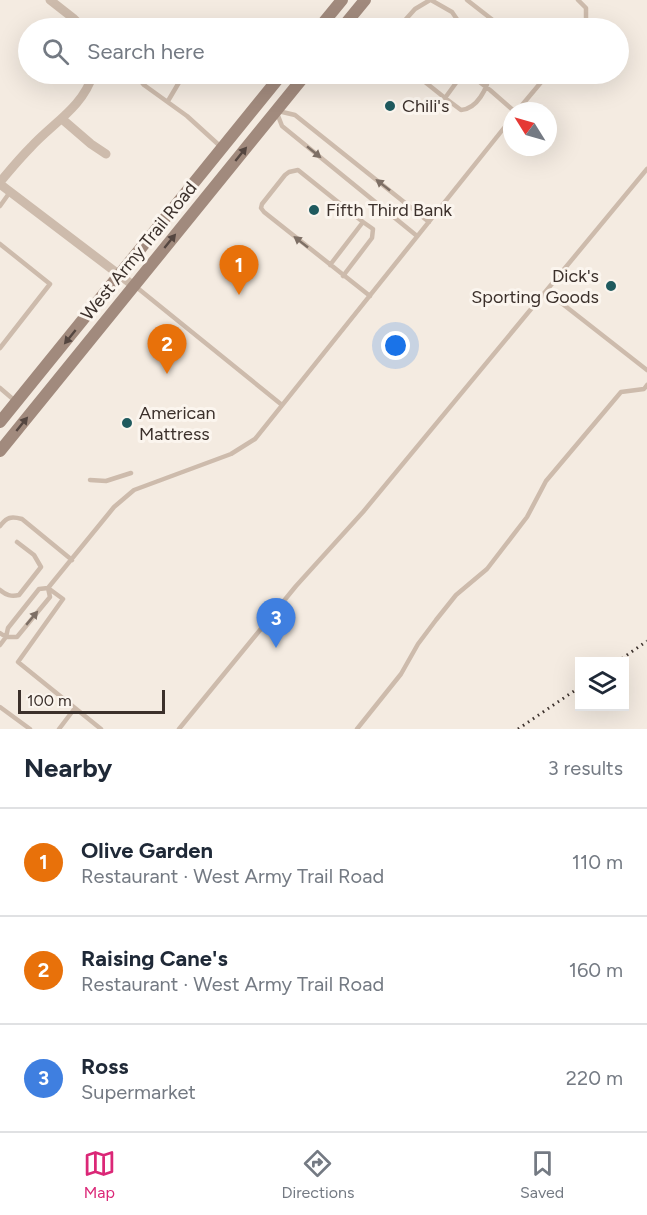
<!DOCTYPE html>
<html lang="en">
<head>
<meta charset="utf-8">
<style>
	body { margin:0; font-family:Figtree,sans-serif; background:#f2f2f3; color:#1f2937 }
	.controls { position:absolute; right:18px; bottom:18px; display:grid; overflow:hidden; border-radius:0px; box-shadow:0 6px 24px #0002 }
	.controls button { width:54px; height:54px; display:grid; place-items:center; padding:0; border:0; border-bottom:2px solid #e0e1e3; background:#fff; color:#1f2937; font:30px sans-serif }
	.compass { position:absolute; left:503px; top:102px; width:54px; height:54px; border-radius:50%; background:#fff; box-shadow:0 6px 24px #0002; rotate:307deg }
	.scale { position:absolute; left:18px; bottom:15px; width:147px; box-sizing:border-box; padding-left:6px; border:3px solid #3b302b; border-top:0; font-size:16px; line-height:21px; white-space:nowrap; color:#3b302b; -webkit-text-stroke:4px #fbf5ee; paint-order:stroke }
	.you { position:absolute; left:396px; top:346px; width:21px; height:21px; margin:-15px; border:4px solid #fff; border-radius:50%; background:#1a73e8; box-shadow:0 0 0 9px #1a73e833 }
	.badge { display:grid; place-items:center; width:39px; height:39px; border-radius:50%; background:#db2777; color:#fff; font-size:20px; font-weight:700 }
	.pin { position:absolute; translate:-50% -50px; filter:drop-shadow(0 2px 3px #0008) }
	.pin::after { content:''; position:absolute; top:32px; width:21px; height:18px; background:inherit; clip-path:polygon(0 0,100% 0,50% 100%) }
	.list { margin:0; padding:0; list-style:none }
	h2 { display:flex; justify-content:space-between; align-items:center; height:78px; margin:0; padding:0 24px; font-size:26px }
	h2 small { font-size:20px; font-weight:400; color:#747a83 }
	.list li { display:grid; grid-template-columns:39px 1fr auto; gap:18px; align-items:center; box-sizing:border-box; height:108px; padding:0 24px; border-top:2px solid #e0e1e3 }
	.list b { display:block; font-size:22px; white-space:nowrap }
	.list p { margin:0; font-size:20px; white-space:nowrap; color:#747a83 }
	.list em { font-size:20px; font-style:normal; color:#747a83 }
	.icon { flex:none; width:33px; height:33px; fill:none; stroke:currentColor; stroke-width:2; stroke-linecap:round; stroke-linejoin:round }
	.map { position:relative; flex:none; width:647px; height:729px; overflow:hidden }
	.search { position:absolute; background:#fff; box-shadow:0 6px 24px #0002; left:18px; right:18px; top:18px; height:66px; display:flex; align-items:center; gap:15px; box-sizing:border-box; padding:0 21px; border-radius:33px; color:#747a83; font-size:22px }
	.sheet { height:402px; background:#fff }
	nav { display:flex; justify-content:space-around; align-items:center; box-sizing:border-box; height:84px; border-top:2px solid #e0e1e3; background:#fff; font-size:16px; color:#747a83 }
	nav a { display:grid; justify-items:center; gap:3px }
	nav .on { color:#db2777 }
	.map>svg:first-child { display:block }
</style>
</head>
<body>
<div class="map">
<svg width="647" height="729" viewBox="0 0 647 729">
	<rect width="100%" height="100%" fill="#f4ebe1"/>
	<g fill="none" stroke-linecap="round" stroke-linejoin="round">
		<path stroke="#cdbbac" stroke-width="4.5" d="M 431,0 L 452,12 L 463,28
			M 467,0 L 503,28
			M 578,0 L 586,8 L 586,25 L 583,28
			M 398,28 L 415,9 L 430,0
			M 141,74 L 140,80 L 144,85 L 187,116 L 220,146
			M 415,74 L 445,98
			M 489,74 C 488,88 477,109 461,110 L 445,98 L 461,76 L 469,74 L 490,90 L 514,111
			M 168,101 L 181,79 L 181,74
			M 278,111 L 295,115 L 429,222
			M 517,111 L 548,74
			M 277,113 L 282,126 L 417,236
			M 0,206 L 10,192
			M 363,222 L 298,170 L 289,172 L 285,175 L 262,204 L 261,208 L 264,212 L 370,296
			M 0,244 L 50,284 L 0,348
			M 330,265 L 363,222 L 373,229 L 372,238 L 343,276
			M 135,286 L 282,405
			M 546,291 L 647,370
			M 0,388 L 14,400
			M 90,480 L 106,481 L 131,473
			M 0,526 C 7,517 11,516 22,519 L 72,560
			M 0,590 C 6,595 11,597 19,595 L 41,567 L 34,555 L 17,542
			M 0,633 L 6,637 L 17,637 L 50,597 L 48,588 L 114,507 L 134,490 L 231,454 L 255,439 L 512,118
			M 0,645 L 6,637 L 8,628 L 39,589 L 48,588 L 63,599 L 18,662 L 101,729
			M 0,707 L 30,729
			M 59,729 L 75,708
			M 179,729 L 296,586 L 363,512 L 647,169
			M 357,729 L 401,674 L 418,644 L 436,620 L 456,595 L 487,569 L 527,517 L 546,481 L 621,392 L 644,389 L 647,385"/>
		<path stroke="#cdbbac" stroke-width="9" d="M 50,0 L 73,18 L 83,28
			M 62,119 L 91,144 L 106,154
			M 0,182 C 10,170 20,158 31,147 C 53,123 83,107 93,74
			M 0,184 L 134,286"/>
		<path stroke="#a18a7d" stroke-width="12" d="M 319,28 L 342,0
			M 342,28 L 365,0
			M 0,422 L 282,74
			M 0,451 L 306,74"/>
		<path stroke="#3b302b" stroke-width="3" stroke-dasharray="1.5 4.5" stroke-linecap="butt" d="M 617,662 L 647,641
			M 518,729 L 580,687"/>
	</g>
	<defs><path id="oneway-solid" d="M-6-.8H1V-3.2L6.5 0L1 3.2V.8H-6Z" transform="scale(1.5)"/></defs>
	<g fill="#7d6f65">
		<use href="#oneway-solid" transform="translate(314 152) rotate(39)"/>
		<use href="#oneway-solid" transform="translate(383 185) rotate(-142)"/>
		<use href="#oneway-solid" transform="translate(301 242) rotate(-142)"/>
		<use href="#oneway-solid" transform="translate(32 618) rotate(-50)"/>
	</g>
	<g fill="#544640">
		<use href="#oneway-solid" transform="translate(241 154) rotate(-51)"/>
		<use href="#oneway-solid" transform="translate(170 241) rotate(-51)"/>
		<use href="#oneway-solid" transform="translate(70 337) rotate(129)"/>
		<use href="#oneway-solid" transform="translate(22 424) rotate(-51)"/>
	</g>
	<g fill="#1f5a5e" stroke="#fbf5ee" stroke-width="2">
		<circle cx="390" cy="106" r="6"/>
		<circle cx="314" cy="210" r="6"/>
		<circle cx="611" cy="286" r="6"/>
		<circle cx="127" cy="423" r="6"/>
	</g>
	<g text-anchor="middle" stroke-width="6" stroke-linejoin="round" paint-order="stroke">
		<g font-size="18" fill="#3b302b" stroke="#fbf5ee" text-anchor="start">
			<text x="402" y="112">Chili's</text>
			<text x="326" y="216">Fifth Third Bank</text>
			<text x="599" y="282" text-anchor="end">Dick's<tspan x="599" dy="21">Sporting Goods</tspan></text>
			<text x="139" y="419">American<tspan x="139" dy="21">Mattress</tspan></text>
		</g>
		<g font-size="18" fill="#3b302b" stroke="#fbf5ee">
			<text transform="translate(139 251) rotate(-51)" y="6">West Army Trail Road</text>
		</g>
	</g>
</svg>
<div class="controls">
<button><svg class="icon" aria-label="layers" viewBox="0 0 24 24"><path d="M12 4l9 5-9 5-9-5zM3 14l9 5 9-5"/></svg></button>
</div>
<svg class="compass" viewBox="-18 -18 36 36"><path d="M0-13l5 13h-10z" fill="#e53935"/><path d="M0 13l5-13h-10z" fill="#747a83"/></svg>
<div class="scale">100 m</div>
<div class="you"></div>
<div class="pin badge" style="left:239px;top:295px;background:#e8710a">1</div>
<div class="pin badge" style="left:167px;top:374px;background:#e8710a">2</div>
<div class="pin badge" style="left:276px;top:648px;background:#3f7fe0">3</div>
<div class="search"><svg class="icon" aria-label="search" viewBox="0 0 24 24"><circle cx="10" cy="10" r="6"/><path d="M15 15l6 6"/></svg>Search here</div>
</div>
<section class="sheet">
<h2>Nearby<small>3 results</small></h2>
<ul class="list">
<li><span class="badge" style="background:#e8710a">1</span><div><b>Olive Garden</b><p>Restaurant · West Army Trail Road</p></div><em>110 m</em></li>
<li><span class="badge" style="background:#e8710a">2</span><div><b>Raising Cane's</b><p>Restaurant · West Army Trail Road</p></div><em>160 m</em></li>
<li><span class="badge" style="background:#3f7fe0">3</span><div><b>Ross</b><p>Supermarket</p></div><em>220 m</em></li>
</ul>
</section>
<nav>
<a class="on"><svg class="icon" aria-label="map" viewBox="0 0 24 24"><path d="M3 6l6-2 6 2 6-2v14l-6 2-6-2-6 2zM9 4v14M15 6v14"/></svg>Map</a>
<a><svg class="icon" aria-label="directions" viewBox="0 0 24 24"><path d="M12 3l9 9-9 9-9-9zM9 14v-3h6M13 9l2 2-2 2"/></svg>Directions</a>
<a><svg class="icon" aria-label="saved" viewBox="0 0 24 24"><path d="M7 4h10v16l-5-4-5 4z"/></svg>Saved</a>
</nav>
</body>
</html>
